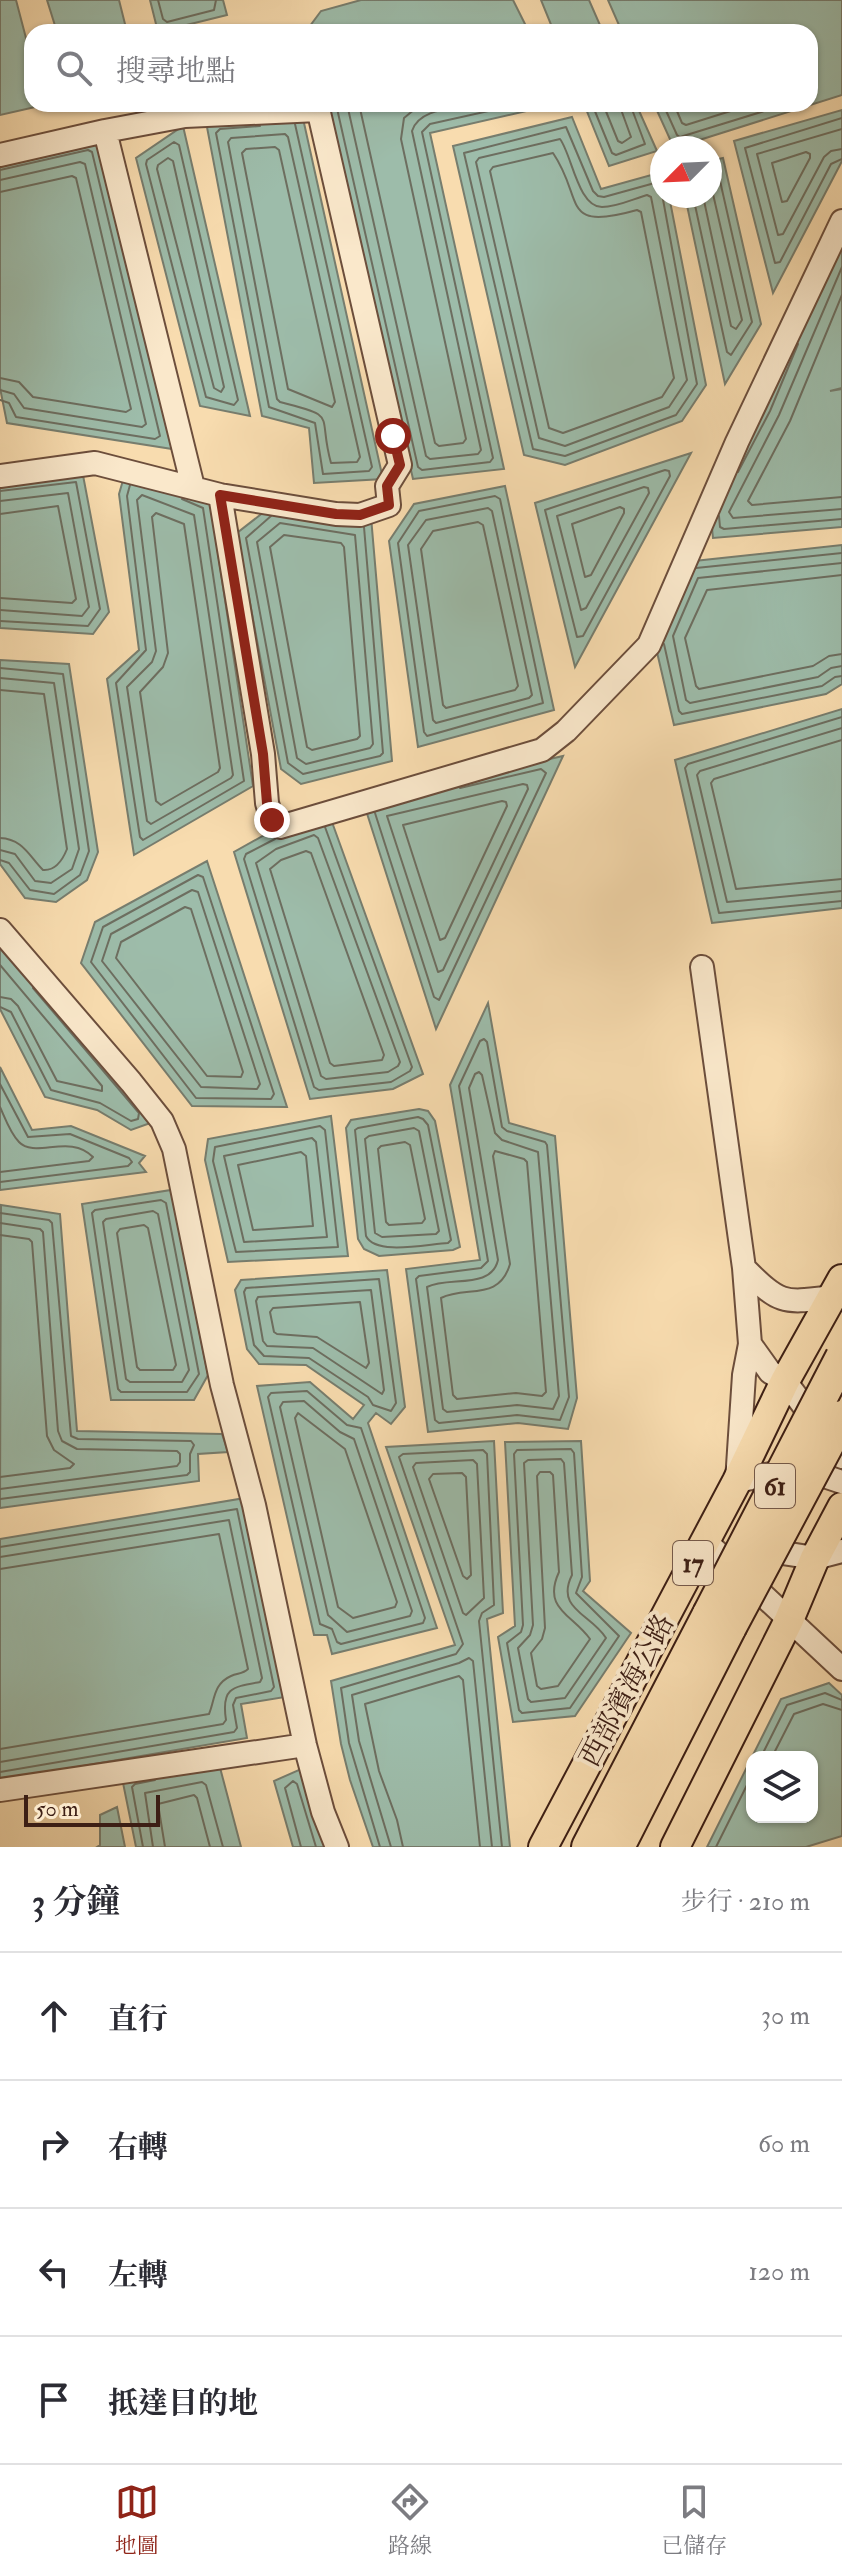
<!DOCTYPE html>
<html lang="zh-TW">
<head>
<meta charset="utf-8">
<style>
	body { margin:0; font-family:"IM FELL Double Pica","Noto Serif TC",serif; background:#f2f2f3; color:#2b2b33 }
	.controls { position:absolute; right:24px; bottom:24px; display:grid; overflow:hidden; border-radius:16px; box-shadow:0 2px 6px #0004 }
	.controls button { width:72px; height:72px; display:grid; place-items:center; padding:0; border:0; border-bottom:2px solid #e1e1e2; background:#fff; color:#2b2b33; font:40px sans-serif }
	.compass { position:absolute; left:650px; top:136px; width:72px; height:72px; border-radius:50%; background:#fff; box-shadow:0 2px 6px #0004; rotate:246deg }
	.scale { position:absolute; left:24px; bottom:20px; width:136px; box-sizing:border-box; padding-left:8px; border:4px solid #3d1f15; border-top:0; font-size:22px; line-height:28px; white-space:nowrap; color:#3d1f15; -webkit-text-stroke:6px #fae8cb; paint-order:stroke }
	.stop { position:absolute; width:24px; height:24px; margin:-18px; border:6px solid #8f2418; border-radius:50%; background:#fff }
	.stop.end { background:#8f2418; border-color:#fff; box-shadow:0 2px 8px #0008 }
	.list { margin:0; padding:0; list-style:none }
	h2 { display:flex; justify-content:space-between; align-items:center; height:104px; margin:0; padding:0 32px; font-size:34px }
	h2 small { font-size:26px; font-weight:400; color:#7c7c81 }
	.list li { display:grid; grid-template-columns:52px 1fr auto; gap:24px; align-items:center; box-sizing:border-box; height:128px; padding:0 32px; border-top:2px solid #e1e1e2 }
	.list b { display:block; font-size:30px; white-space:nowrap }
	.list em { font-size:26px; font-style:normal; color:#7c7c81 }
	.icon { flex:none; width:44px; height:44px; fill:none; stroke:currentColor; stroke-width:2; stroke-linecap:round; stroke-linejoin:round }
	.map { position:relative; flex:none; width:842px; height:1847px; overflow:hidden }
	.search { position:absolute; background:#fff; box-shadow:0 2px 6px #0004; left:24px; right:24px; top:24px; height:88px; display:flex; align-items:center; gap:20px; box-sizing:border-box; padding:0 28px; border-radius:24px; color:#7c7c81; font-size:30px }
	.sheet { height:616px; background:#fff }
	nav { display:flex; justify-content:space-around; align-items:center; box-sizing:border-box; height:112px; border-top:2px solid #e1e1e2; background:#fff; font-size:22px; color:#7c7c81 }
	nav a { display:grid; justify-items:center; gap:4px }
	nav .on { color:#8f2418 }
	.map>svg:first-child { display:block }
</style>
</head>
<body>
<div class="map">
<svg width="842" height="1847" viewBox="0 0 842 1847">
	<rect width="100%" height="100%" fill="#f8dcaf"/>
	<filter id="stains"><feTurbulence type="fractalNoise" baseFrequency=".0025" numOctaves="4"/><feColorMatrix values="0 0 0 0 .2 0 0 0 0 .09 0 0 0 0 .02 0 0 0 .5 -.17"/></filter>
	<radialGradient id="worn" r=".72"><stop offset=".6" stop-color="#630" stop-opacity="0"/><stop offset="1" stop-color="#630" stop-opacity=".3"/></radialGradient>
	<path fill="#9dbcaa" stroke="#777d6e" stroke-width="2" fill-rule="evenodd" d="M 0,0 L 16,0 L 32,61 L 32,104 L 44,105 L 0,115 Z
		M 47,0 L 119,0 L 127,32 L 57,32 Z
		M 150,0 L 223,0 L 227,15 L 158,32 Z
		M 361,0 L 513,0 L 529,32 L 312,32 L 310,26 L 321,11 Z
		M 541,0 L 589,0 L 603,32 L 554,32 Z
		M 608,0 L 842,0 L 842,95 L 674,148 L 654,104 L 810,104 L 810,32 L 622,32 Z
		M 328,104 L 557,104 L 430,133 L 504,469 L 413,479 Z
		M 584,104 L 636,104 L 657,151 L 609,166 Z
		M 842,110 L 842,161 L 773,293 L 734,141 Z
		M 302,114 L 383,479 L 314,483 L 309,428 L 262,416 L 206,122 Z
		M 572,117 L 601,189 L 662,172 L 662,196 L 669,196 L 706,385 L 682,421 L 565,465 L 524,455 L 453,146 Z
		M 183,126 L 250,416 L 200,406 L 136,158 Z
		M 98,139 L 172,449 L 7,423 L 0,388 L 0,162 Z
		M 723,158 L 761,324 L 725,384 L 685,196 L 710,196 L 710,161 Z
		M 842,248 L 842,388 L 830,391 L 842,389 L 842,527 L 713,538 L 710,508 L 827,252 Z
		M 691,453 L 575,667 L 535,503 Z
		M 82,470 L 109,612 L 93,634 L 0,628 L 0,484 Z
		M 126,470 L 210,500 L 253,786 L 134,855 L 107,679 L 139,650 L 119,494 Z
		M 505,486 L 554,710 L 418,747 L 389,541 L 414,504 Z
		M 274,504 L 371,517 L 392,761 L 301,784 L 281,769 L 237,533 Z
		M 842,545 L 842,684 L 826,694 L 674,725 L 653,635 L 685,562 Z
		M 0,660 L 69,664 L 98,852 L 87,880 L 56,902 L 25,898 L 0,864 Z
		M 842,709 L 842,908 L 712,923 L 675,760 Z
		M 563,756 L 436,1029 L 363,801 Z
		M 328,811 L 423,1074 L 393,1089 L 310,1099 L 234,852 L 268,833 Z
		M 207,861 L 287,1107 L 192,1106 L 81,963 L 95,922 Z
		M 0,937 L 156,1121 L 131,1130 L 97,1110 L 45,1097 L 0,1009 Z
		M 488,1003 L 509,1123 L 555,1136 L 577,1398 L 568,1429 L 518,1423 L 428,1432 L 406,1269 L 480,1260 L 450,1085 Z
		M 0,1067 L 32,1130 L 71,1126 L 145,1156 L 139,1163 L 146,1172 L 0,1190 Z
		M 419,1109 L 428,1111 L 435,1121 L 460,1247 L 453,1250 L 379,1256 L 364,1249 L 358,1239 L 346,1128 L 351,1120 Z
		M 331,1116 L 348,1256 L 228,1262 L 205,1160 L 208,1139 Z
		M 171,1190 L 208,1375 L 194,1400 L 111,1400 L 82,1204 Z
		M 1,1205 L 60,1214 L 77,1431 L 222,1434 L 228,1452 L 198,1454 L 199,1481 L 0,1508 Z
		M 387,1270 L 405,1407 L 391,1424 L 376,1413 L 368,1423 L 437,1628 L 332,1654 L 327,1635 L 314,1635 L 257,1386 L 310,1382 L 353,1419 L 364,1405 L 306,1365 L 259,1364 L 247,1349 L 235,1290 L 241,1280 Z
		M 494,1441 L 503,1613 L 487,1619 L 510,1847 L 373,1847 L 350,1780 L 341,1744 L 331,1681 L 455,1645 L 386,1447 Z
		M 581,1441 L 590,1581 L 583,1591 L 631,1633 L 575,1716 L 513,1722 L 498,1637 L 515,1626 L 505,1442 Z
		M 245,1498 L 285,1697 L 241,1704 L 247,1738 L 0,1780 L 0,1539 Z
		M 829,1683 L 842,1695 L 842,1836 L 806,1847 L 707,1847 L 781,1699 ZM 812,1757 L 812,1817 L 752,1817 L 752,1757 Z
		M 218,1760 L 241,1847 L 136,1847 L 122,1778 Z
		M 301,1769 L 325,1847 L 293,1847 L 274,1781 Z
		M 117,1807 L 125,1847 L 97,1847 L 100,1845 L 100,1815 Z"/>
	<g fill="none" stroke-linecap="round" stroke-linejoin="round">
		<path stroke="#6d6e60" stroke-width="2" d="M 158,0 L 163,19 L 167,22 L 214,10 L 216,0
			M 336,104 L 418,467 L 422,470 L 490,462 L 493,458 L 422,132 L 430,124 L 520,104
			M 347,104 L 426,456 L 430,459 L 478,454 L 481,450 L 412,131 C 419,108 454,109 474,104
			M 359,104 L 435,443 L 439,446 L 463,443 L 466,439 L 401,139 L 404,118 L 421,104
			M 592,104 L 612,153 L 616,155 L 645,144 L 630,104
			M 603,104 L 618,141 L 622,143 L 631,137 L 619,104
			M 663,104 L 677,135 L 680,137 L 787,104
			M 674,104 L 682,123 L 686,125 L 753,104
			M 842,118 L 745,148 L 775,263 L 780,262 L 831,164 L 842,159
			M 260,126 L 220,129 L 216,133 L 269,407 L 315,423 L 323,474 L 369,471 L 372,467 L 295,124
			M 842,129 L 757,154 L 778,235 L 783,234 L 824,157 L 831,151 L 842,149
			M 285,134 L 288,137 L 360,457 L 357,462 L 331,463 C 317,413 340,417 280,402 L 277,399 L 228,142 L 231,138 Z
			M 560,139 C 572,155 578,207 602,207 C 617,207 633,199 647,195 L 651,197 L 687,380 L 669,407 L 565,446 L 539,438 L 476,162 L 479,158 Z
			M 174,142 L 179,145 L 238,400 L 234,405 L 206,397 L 146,164 L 147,160 Z
			M 275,147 L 279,150 L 335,402 L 332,407 L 288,389 L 242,153 L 246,149 Z
			M 806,152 L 810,154 L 810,158 L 787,201 L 782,202 L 772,163 Z
			M 553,153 C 585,200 559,232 637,210 L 641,212 L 674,378 L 662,397 L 563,433 L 549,428 L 490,171 L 493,167 Z
			M 168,158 L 173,161 L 224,387 L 221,392 L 214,388 L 157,169 L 158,165 Z
			M 0,170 L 88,150 L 92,152 L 160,436 L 155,439 L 16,417 L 9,403 L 0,400
			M 0,180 L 80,162 L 85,164 L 146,424 L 142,427 L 24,408 L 14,394 L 0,390
			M 662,181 L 604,197 L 598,196 L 593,191 L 566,127 L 464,153 L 533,449 L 565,456 L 676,415 L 697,384 L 662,194
			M 0,192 L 72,176 L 76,178 L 131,409 L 126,412 L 33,397 L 19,382 L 0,378
			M 693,196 L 727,352 L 731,355 L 752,322 L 718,172 L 710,169
			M 703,196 L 731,326 L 736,329 L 742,320 L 710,181
			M 842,267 L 779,415 L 729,512 L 733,518 L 842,509
			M 842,295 L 790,421 L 748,501 L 752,505 L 842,497
			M 665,470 L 669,471 L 670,476 L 583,636 L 577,637 L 545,510 Z
			M 738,472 L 770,411 L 798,344
			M 130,485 L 127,496 L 146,650 L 116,683 L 140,837 L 143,840 L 244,781 L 203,508 L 182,499
			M 644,487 L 648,488 L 649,493 L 586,608 L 581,610 L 557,516 Z
			M 0,491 L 76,482 L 100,609 L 88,626 L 0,621
			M 142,495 L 194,515 L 233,775 L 231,778 L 151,824 L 147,821 L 127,687 L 152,662 L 156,651 L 137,500 Z
			M 495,496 L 500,499 L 543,703 L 427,736 L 424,732 L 398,543 L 419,511 Z
			M 0,501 L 68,493 L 89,607 L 82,616 L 0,610
			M 620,507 L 624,509 L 624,513 L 591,575 L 585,577 L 572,524 Z
			M 488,508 L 492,511 L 532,695 L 529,698 L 436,723 L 433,720 L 408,545 L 426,520 Z
			M 156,513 L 184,524 L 220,768 L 218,772 L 161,805 L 156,801 L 140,692 L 163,667 L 168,653 L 152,517 Z
			M 0,514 L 58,506 L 76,599 L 72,603 L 0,598
			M 271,516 L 246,538 L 288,763 L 303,774 L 380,756 L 383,753 L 364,527
			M 719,516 L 720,527 L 724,529 L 842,519
			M 478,522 L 483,525 L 518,686 L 515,690 L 446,708 L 443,705 L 421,549 L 433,531 Z
			M 280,523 L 355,535 L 373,744 L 370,748 L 306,764 L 297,758 L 257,542 Z
			M 284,535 L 341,543 L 344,547 L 360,736 L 357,739 L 312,750 L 307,747 L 270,547 Z
			M 842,563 L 698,578 L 673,636 L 686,700 L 690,703 L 818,677 L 831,668 L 842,666
			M 696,568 L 842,553
			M 842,575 L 707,590 L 685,638 L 696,686 L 699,689 L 813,666 L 829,656 L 842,654
			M 664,644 L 679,711 L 682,714 L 822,686 L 835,677 L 842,676
			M 0,668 L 63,674 L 89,851 L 80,875 L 54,894 L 30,890 L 9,863 L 0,860
			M 0,678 L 54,683 L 79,849 L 72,869 L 51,883 L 35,881 L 15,854 L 0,850
			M 0,690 L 44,694 L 67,849 C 63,859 56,871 43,870 C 29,856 23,839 0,838
			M 842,717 L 688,764 L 685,768 L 719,913 L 842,901
			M 842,728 L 700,771 L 697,775 L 727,902 L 842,891
			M 842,740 L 714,779 L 711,783 L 736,889 L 842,879
			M 523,784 L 527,785 L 528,789 L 443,970 L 438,972 L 387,816 Z
			M 502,801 L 506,802 L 507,806 L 445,938 L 440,940 L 403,825 Z
			M 375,813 L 434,997 L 439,1000 L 546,773 L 541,769 L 460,788
			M 314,835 L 318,838 L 400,1062 L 398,1066 L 388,1072 L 326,1079 L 321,1076 L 256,863 L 276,849 Z
			M 275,839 L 246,854 L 244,859 L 314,1087 L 319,1090 L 391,1082 L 410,1071 L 412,1067 L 325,827
			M 306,851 L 311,853 L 384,1055 L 382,1060 L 334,1066 L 330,1063 L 270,869 L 281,860 Z
			M 198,875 L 203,877 L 274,1094 L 271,1099 L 196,1098 L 91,962 L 103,927 Z
			M 192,890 L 198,892 L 260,1084 L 257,1089 L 201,1087 L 102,961 L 111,934 Z
			M 185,907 L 191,909 L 243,1072 L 241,1077 L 207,1076 L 116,958 L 121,942 Z
			M 0,965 L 102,1086 L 102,1091 L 57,1081 L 18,1006 L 11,999 L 0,997
			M 0,1007 L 11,1012 L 51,1090 L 100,1103 L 131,1121 L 138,1119 L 139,1113 L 33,988
			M 484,1039 L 487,1042 L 502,1127 L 507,1131 L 545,1142 L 547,1145 L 569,1397 L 560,1420 L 517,1415 L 439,1423 L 435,1420 L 416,1279 L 419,1276 L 481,1268 L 488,1261 L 459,1086 L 480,1041 Z
			M 479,1072 L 482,1075 L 495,1133 L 502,1140 L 538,1152 L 559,1396 L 553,1409 L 517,1405 L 447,1412 L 443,1409 L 427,1287 C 449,1276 491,1290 498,1260 L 469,1088 L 475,1074 Z
			M 0,1084 L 28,1137 L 70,1134 L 129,1158 L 132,1162 L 128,1166 L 0,1182
			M 0,1107 C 5,1118 10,1133 19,1142 C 35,1159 70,1133 93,1157 L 89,1161 L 0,1172
			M 418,1117 L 423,1119 L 428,1125 L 451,1240 L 448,1243 C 427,1244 376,1256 366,1236 L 355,1130 L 358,1128 Z
			M 320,1126 L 325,1130 L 338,1247 L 236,1252 L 213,1161 L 215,1147 Z
			M 414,1128 L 419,1131 L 439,1231 L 436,1234 L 382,1237 L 375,1233 L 365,1139 L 369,1136 Z
			M 312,1138 L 316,1142 L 327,1237 L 244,1242 L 224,1156 Z
			M 405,1142 L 410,1145 L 425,1219 L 422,1223 L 389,1225 L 386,1222 L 378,1149 L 381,1146 Z
			M 495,1151 L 524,1159 L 527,1162 L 546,1392 L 542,1396 L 516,1393 L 457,1399 L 453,1395 L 441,1298 C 466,1285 499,1302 510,1264 L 493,1156 Z
			M 301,1152 L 306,1156 L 313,1226 L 253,1230 L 238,1165 Z
			M 161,1200 L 166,1203 L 199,1374 L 187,1392 L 121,1392 L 118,1389 L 92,1213 L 95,1210 Z
			M 153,1211 L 158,1214 L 189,1370 L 182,1382 L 130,1382 L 126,1379 L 103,1222 L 106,1219 Z
			M 0,1213 L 49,1220 L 52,1223 L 71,1436 L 78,1439 L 191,1441 L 194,1445 L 190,1454 L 190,1472 L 187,1475 L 0,1499
			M 0,1223 L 40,1229 L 43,1232 L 58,1431 L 62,1441 L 77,1449 L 177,1451 L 180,1454 L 180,1462 L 177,1466 L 0,1489
			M 144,1225 L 148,1228 L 176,1365 L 173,1370 L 140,1370 L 137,1367 L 117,1233 L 120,1229 Z
			M 0,1235 L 29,1239 L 32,1242 L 47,1436 L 54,1450 L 74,1464 L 70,1468 L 0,1477
			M 379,1279 L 396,1403 L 391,1411 L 373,1405 L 368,1397 L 309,1358 L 264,1356 L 254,1345 L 244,1292 L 246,1288 Z
			M 371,1290 L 384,1390 L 382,1394 L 313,1348 L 267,1346 L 263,1341 L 256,1301 L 258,1297 Z
			M 360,1302 L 369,1363 L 366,1368 L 317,1337 L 277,1334 L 274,1332 L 270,1312 L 273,1308 Z
			M 307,1391 L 347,1425 L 361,1428 L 425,1618 L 423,1623 L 341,1644 L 337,1642 L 332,1629 L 320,1624 L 268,1397 L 271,1393 Z
			M 304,1401 L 340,1432 L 354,1439 L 412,1611 L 410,1616 L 347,1632 L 328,1615 L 280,1407 L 283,1402 Z
			M 298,1413 L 345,1449 L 397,1602 L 395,1607 L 353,1618 L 338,1607 L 295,1418 Z
			M 571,1449 L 574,1453 L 582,1577 L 576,1593 L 619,1636 L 570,1708 L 522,1713 L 519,1710 L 507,1643 L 521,1632 L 523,1625 L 514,1454 L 517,1450 Z
			M 561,1459 L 564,1463 L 572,1575 C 555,1609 591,1614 606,1638 L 565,1698 L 531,1702 L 528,1699 L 518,1648 L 530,1635 L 533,1625 L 524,1463 L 528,1460 Z
			M 473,1460 L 477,1464 L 484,1598 L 466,1615 L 463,1613 L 413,1467 L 416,1463 Z
			M 540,1472 L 550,1472 L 553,1475 L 559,1572 C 542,1609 572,1614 590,1639 L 558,1686 L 541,1689 L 537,1686 L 531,1653 L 542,1639 L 545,1628 L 537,1476 Z
			M 462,1473 L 466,1477 L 471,1575 L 467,1579 L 463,1576 L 429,1479 L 433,1474 Z
			M 0,1547 L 237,1509 L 274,1687 L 271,1691 L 236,1698 L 233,1705 L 237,1728 L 234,1732 L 0,1772
			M 0,1557 L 229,1520 L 262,1678 L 260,1682 C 232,1687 221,1688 226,1720 L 223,1724 L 0,1762
			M 0,1569 L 219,1534 L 248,1669 C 243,1674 238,1673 231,1676 C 213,1684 215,1700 209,1714 L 0,1749
			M 761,1757 L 787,1705 L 825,1693 L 842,1700
			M 772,1757 L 794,1714 L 823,1704 L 842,1710
			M 143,1847 L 132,1787 L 135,1784 L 155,1780
			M 153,1847 L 145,1793 L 202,1782 L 206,1785 L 223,1847
			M 165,1847 L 158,1804 L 194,1795 L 197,1798 L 210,1847
			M 301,1847 L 285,1788 L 293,1781 L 297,1784 L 316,1847
			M 380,1847 L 349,1743 L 341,1688 L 456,1654 L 463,1644 L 399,1457 L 403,1454 L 483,1450 L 487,1454 L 494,1605 L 482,1613 L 479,1621 L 502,1847
			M 391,1847 L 359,1741 L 352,1695 L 459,1663 L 469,1658 L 473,1661 L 492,1847
			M 403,1847 L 397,1820 L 379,1771 L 365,1704 L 459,1676 L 463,1680 L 480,1847
			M 716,1847 L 752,1775"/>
		<g stroke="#6c4e3c" stroke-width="26">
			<path id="minor" d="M 105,131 L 185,116 L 318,110
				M 0,155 L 105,131 L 193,487
				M 0,476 L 95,463 L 220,495 L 336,514 L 360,515 L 389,505 L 387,486 L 400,465 L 317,104
				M 220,495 L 263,754 L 267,803 L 272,820 L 280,827 L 542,750 L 566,731 L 649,645 L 737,442 L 842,221
				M 0,930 L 131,1082 L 162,1121 L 174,1149 L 222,1385 L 254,1505 L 305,1745 L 323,1812 L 337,1847
				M 702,967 L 744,1268 L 750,1344 L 770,1372 L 785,1381 L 842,1457
				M 744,1268 C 781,1305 783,1303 833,1297
				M 750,1344 L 744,1375 L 737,1481 L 800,1468 L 842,1482
				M 705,1541 L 842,1669
				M 757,1549 L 815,1558 L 842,1551
				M 0,1790 L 305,1745"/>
		</g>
		<g stroke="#3d1f15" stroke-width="32">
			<path id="major" d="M 543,1847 L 737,1481 L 785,1381 L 842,1279
				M 675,1847 L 789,1620 L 815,1558 L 842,1507"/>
		</g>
		<g stroke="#3d1f15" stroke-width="36">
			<path id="highway" d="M 588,1847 L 709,1614
				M 618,1847 L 730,1627"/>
		</g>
		<use href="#minor" stroke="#fae8cb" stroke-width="22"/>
		<use href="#major" stroke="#f8dcaf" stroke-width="28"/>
		<use href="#highway" stroke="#f8dcaf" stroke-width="32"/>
		<g stroke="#3d1f15" stroke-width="36" stroke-linecap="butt">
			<path id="highway-bridge" d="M 709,1614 L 842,1357
				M 730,1627 L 842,1417"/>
		</g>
		<use href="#highway-bridge" stroke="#f8dcaf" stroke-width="32"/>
	</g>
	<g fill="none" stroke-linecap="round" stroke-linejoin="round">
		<path stroke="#8f2418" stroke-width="10" d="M 272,820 L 267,803 L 263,754 L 220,495 L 336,514 L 360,515 L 389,505 L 387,486 L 400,465 L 393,436"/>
	</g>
	<g text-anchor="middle" stroke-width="8" stroke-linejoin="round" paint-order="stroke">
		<g fill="#fae8cb" stroke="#765b4c" stroke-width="2">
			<rect x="755" y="1464" width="40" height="44" rx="6"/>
			<rect x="673" y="1541" width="40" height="44" rx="6"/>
		</g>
		<g font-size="26" font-weight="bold" fill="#3d1f15">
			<text x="775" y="1495">61</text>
			<text x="693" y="1572">17</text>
		</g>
		<g font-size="28" fill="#3d1f15" stroke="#fae8cb">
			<text transform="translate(626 1690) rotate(-62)" y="10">西部濱海公路</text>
		</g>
	</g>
	<rect width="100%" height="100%" filter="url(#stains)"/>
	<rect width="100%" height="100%" fill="url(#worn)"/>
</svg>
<div class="controls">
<button><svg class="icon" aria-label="layers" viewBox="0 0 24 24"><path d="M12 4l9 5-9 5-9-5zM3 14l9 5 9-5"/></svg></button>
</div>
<svg class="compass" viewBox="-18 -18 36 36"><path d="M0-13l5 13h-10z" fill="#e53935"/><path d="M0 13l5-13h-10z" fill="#7c7c81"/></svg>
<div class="scale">50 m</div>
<div class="stop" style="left:393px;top:436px"></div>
<div class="stop end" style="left:272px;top:820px"></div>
<div class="search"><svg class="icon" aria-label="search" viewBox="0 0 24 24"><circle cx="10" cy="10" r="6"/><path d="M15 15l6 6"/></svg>搜尋地點</div>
</div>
<section class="sheet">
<h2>3 分鐘<small>步行 · 210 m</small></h2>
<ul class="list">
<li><svg class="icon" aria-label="ahead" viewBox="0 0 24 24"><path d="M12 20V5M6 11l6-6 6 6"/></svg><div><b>直行</b></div><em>30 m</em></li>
<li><svg class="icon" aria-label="right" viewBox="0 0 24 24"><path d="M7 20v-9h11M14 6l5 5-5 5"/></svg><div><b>右轉</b></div><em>60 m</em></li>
<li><svg class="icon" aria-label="left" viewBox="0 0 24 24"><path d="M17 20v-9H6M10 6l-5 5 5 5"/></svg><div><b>左轉</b></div><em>120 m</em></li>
<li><svg class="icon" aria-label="arrive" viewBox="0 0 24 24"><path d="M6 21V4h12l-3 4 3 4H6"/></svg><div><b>抵達目的地</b></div></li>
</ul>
</section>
<nav>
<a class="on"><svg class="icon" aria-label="map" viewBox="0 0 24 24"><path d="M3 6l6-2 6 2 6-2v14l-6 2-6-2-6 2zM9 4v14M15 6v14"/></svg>地圖</a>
<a><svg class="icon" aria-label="directions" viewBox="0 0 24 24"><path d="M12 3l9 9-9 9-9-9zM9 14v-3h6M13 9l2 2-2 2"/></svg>路線</a>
<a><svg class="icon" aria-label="saved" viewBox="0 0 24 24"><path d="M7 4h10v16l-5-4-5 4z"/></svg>已儲存</a>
</nav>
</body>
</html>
